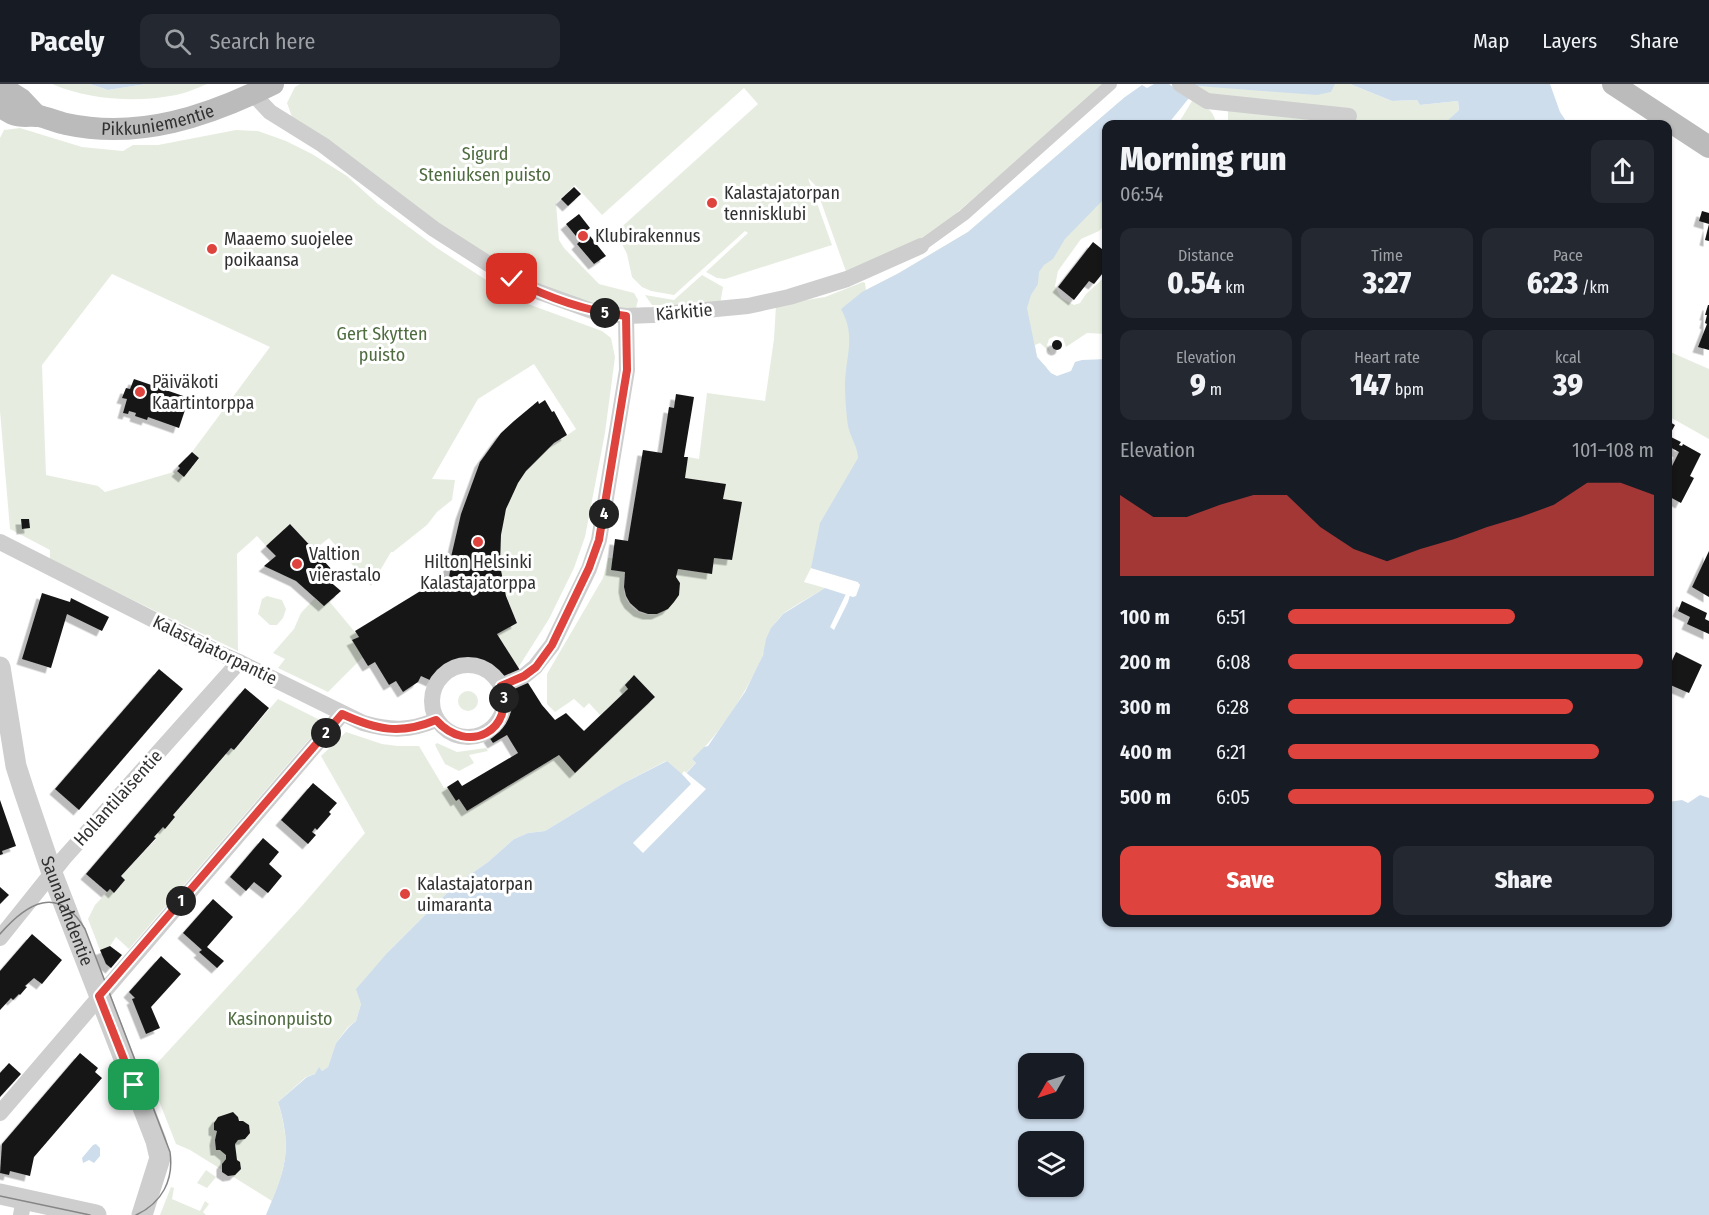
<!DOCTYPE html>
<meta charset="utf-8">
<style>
body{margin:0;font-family:"Fira Sans Condensed",sans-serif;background:#242831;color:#f1f3f6;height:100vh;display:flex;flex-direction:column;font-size:22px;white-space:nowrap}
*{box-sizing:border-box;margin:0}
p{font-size:20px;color:#9ea1a6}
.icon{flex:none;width:33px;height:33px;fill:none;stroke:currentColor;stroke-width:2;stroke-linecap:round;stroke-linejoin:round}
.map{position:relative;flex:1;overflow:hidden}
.drawer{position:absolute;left:1102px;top:36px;width:570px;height:807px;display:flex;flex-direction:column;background:#171b24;border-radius:12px;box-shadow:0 2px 4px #0004}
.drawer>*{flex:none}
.needle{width:39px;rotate:231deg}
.fabs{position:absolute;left:1018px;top:969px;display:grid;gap:12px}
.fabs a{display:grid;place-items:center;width:66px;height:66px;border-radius:12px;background:#171b24;box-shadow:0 2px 4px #0004;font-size:30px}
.pin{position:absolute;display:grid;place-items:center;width:51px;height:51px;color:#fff;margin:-26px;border-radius:12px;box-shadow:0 3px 9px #0006}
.km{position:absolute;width:30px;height:30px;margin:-15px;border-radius:50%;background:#222;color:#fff;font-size:16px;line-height:30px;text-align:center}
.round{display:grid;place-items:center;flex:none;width:63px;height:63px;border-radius:12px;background:#242831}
.summary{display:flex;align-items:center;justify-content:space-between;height:102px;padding:0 18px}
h1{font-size:33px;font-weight:800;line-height:45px}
.metrics{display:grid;grid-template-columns:repeat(3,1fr);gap:9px;height:102px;padding:6px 18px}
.metrics div{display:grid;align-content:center;border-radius:12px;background:#242831;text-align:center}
.metrics b{font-size:30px;font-weight:800}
.metrics small{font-size:16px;font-weight:400}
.metrics p{font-size:16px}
.chart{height:168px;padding:12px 18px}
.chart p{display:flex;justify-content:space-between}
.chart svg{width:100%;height:108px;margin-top:6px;fill:#de433d;opacity:.7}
.action{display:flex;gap:12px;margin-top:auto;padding:12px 18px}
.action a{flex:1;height:69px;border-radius:12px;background:#de433d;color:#fff;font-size:24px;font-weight:800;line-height:69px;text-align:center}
.action a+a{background:#242831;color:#f1f3f6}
ul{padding:0 18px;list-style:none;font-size:20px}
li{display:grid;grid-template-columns:96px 72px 1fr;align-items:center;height:45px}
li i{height:15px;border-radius:8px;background:#de433d}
header{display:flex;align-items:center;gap:36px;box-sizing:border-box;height:84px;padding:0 30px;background:#171b24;border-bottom:2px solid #363941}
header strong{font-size:28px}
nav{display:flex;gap:33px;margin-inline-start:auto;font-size:21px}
.search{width:420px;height:54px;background:#242831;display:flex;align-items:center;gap:15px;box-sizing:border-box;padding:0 21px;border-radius:12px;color:#9ea1a6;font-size:22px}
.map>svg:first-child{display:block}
.green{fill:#e6ede0;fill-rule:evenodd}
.water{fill:#ceddec;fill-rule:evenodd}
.pier{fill:#fff}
.building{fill:#181818;filter:url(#shadow)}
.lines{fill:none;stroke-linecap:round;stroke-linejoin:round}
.pedestrian{stroke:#cecece;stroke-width:12}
.minor{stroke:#cecece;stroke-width:16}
.tertiary{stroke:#cecece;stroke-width:21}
.secondary{stroke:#bbb;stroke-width:22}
.tram{stroke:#868686;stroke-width:1.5}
.route-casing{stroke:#fff;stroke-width:12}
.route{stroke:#de433d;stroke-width:8}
.poi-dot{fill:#de433d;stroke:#fff;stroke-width:2}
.labels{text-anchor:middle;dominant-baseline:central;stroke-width:6;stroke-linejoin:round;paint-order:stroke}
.street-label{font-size:18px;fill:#313131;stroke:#fff}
.park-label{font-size:18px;fill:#4f6c40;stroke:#fff}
.poi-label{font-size:18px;fill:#313131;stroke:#fff;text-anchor:start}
</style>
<header>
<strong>Pacely</strong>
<div class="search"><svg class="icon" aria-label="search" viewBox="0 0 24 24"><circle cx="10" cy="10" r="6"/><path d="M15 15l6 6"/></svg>Search here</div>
<nav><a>Map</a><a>Layers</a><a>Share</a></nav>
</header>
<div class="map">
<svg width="1709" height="1131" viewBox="0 0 1709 1131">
<defs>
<filter id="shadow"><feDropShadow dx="-5.5" dy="5.5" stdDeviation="0" flood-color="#0004"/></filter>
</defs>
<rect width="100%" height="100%" fill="#fff"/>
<g class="green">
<path d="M52 0H90L108 6 146 0H207C197 4 187 9 176 11 136 19 90 16 52 0Z"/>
<path d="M300 0H1105L952 133 922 156 848 193 815 101 808 94 832 161 725 195 717 194 706 188 748 149 745 147 674 211 651 207 642 203 632 193 627 170 616 148 758 20 744 4 602 131 575 101 556 119 559 156 564 164 599 200 634 209 638 216 636 224H603L540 205 437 144 292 33 287 19 295 3Z"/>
<path d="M1221 0H1350L1392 17 1417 16 1420 21 1458 17 1459 26 1449 36 1354 40H1350L1347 26 1208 10 1197 2 1220 3Z"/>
<path d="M1125 13 1124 21 1107 40 893 424 858 500V498L811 484 804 498 825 504C814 511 790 524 782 531 768 545 769 556 762 573 748 605 719 653 692 675L696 679 683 692 666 677 622 700 545 747 528 749 514 755 488 778 455 801 388 868 361 920 356 937 348 943 336 959 328 983 322 987 319 984 315 990 306 993 278 1018C290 1059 288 1078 272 1117L190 1066 176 1060 148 989 301 823 365 749 321 672 346 648 382 660 398 662H419L444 704 447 703 456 717 459 715 467 727 559 671 575 688 655 613 634 592 625 601 628 605 600 631 589 619 584 624 574 615 555 628 547 620V590L603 494 608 474H613L611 486 625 488C624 496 623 504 625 512 638 543 676 532 680 500L676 493 678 485 712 490 714 474 732 476 723 415 726 400 685 394 688 373 699 375 707 309 765 317 774 255 776 221 825 213 863 198 865 199 866 206 899 189 968 148Z"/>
<path d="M1192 17C1206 22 1214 26 1216 40H1178Z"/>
<path d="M1228 24 1336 38 1334 40H1228Z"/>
<path d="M20 44 82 63 123 67 133 61H158L236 46 258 47 286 57 312 70 347 92 378 120 437 164 517 216 602 247 611 254 615 273 605 349 585 453 574 484 549 535 518 584 497 550 517 538C491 486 493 419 536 376 548 363 562 355 576 345L534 280 478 315 432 395 455 396 452 416 437 428 427 441 393 468H391L371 502 329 454 314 466 290 440 266 462 257 452 237 470 238 567 50 476V466L10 445 0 327V54L4 46ZM112 190 270 263 192 368 199 375 184 393 177 387 105 408 98 402 46 391 42 281Z"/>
<path d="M1107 90V139L1099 147 1081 155 1058 187 1055 202 1061 214 1074 221 1080 219 1086 210 1107 191V250L1087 249 1066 263 1063 254 1055 252 1049 255 1047 261 1051 269 1040 259 1035 261 1037 273 1047 284 1000 266 1003 215Z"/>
<path d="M702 191 723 203 720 221H652L645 211 674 216Z"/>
<path d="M1668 267 1709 285V355L1668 332Z"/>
<path d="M267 512 282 516 286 525 283 534 277 541H270L258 530 262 515Z"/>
<path d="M315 514 318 518 329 517 359 553 353 556 363 573 328 608 278 584 285 575 273 569 294 545 301 529Z"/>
<circle cx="468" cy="617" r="10"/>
<path d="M278 615 324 638 129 865 116 853 110 862 100 866 88 835 95 821 110 805 114 809 125 796 121 792 156 755 154 753 163 743 165 744 175 733 173 731 231 664 234 666Z"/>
<path d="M437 659 457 668 486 664 488 667 469 671 474 679 459 687 445 680 435 661Z"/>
<path d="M206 1086 216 1093 207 1104 197 1099Z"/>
<path d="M171 1103 174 1104 172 1115 200 1127 205 1117 209 1120 203 1128 206 1131H160Z"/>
</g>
<g class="water">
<path d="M90 0H146L108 6Z"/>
<path d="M1154 0H1169L1189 14 1168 40H1107V112L1065 155 1053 175 1044 181 1039 188 1038 200 1031 211 1027 224 1037 273 1051 289 1057 292 1071 287 1075 278 1082 276 1107 275V838H1668V718L1682 716 1688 719 1700 711 1709 714V1131H266C285 1086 293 1066 278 1018L307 993 315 990 319 983 322 987 328 983 336 959 349 943 356 937 361 920 356 905 388 868 455 801 488 778 514 755 528 749 545 747 622 700 667 677 684 692 696 679 692 675 704 663 708 662 745 608 763 571 766 555 771 544 783 530 825 504 853 513 856 512 860 501 858 498 811 484 820 439 858 374C858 363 850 353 848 342 846 329 845 313 845 299 846 271 856 252 841 225L862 208 899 189 968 148 1125 13 1142 1 1147 4ZM1029 980H1074V1024H1029ZM1029 1058H1074V1102H1029Z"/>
<path d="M1193 0H1335L1331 8 1317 11 1197 2Z"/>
<path d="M1350 0H1550L1560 28 1568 40H1444L1459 26 1458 17 1420 21 1417 16 1392 17Z"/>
<path d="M96 1060 100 1064V1072L94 1079 89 1076 83 1079 82 1074 93 1061Z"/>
</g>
<g class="pier">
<path d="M846 510 850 511 848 518 834 546 830 543Z"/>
<path d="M684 687 706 705 643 769 633 759 691 700 682 690Z"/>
</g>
<g class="building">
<path d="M574 103 581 110 568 122 561 115Z"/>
<path d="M1702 127 1709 129V140L1699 137Z"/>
<path d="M579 130 590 144 586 147 606 172 594 180 577 160 580 157 566 140Z"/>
<path d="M1709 140V157L1705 156Z"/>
<path d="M1093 158 1107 169V174L1102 180 1107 184 1094 200 1089 197 1074 216 1058 203Z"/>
<path d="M1708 221H1709V266L1698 263 1707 240 1705 239 1707 231H1705Z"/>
<circle cx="1057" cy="261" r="5"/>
<path d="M134 295 189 314 179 344 148 333 147 336 135 332 136 329 129 327 128 330 123 329 127 315 122 314 126 304 130 305Z"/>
<path d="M676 310 694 313 684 373H688L685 394 726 400 723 415 742 418 732 476 714 474 712 490 678 485 676 493 680 499 679 511 674 518 668 525 657 530H648L639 527 630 519 626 512 624 503 625 488 611 486 615 455 628 457 643 366 662 369 669 323 674 324Z"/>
<path d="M545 316 552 328 554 327 567 351 554 359 526 387 518 399 506 425 501 451 500 481 506 512 517 539 497 550 542 621 555 636 566 629 584 647 628 605 625 601 634 591 655 613 575 689 559 671 467 727 459 715 456 717 447 703 458 696 462 702 518 669 507 651 493 659 489 653 505 640 513 623V608L507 594 489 579 472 574 463 575 445 582 438 588 432 597 421 592 418 598 403 608 396 597 389 601 375 578 368 582 352 556 359 553 355 547 445 492 449 493 450 487 448 486 461 430 480 378 501 349 514 337 538 317 539 320Z"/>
<path d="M1668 337 1675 341 1669 352 1681 358 1679 361 1682 362 1683 360 1701 370 1690 392 1694 394 1681 419 1668 412V380L1672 382 1679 368 1668 362Z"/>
<path d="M192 368 199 374 184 393 177 387 180 384 178 382Z"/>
<path d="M21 435H29L30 444 22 445Z"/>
<path d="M290 440 317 469 319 466 326 474 323 476 334 488 327 495 341 507 324 522 296 497 264 482 276 472 266 462Z"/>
<path d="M1709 467V513L1692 503Z"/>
<path d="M42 509 70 518 71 514 109 533 102 547 67 530 51 584 22 575Z"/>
<path d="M1682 517 1707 529 1705 535 1709 537V550L1687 540 1690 533 1678 527Z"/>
<path d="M1676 568 1702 581 1689 609 1668 600V580L1670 581Z"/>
<path d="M159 585 183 605 79 726 55 705Z"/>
<path d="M245 604 269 624 234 666 231 664 173 731 175 733 165 745 163 743 154 753 156 754 121 792 125 796 114 809 110 805 107 808 86 790Z"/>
<path d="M313 699 337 719 329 728 331 730 317 746 315 744 312 748 316 751 308 760 281 736Z"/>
<path d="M0 716 16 762 2 767 3 770 0 771Z"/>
<path d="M263 754 279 768 269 780 282 792 268 809 254 798 246 807 230 793Z"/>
<path d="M0 803 9 811 0 820Z"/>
<path d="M213 815 233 833 207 863 224 877 217 884 199 868 202 866 183 849Z"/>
<path d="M32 850 62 876 42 900 34 894 25 902 27 903 20 911 19 910 13 916 11 914 0 926V887Z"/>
<path d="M110 862 122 871 111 884 106 880 100 866Z"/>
<path d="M161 872 181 890 151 923 160 944 146 950 132 915 135 914 129 908Z"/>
<path d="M80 969 98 984 95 988 102 994 34 1073 30 1092 10 1087 9 1091 0 1089 2 1060Z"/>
<path d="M9 979 21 990 0 1013V989Z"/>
<path d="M233 1028 238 1033 239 1037H243L249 1041 250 1049 245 1055 238 1056 235 1060 237 1076 240 1078 241 1085 235 1091 228 1092 222 1088V1080L226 1075V1071L220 1066H216L215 1056 217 1047 214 1046V1039L218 1033Z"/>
</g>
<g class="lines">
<path class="pedestrian" d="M921 162 964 131 1111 0"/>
<g class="minor">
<path d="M1180 0 1207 17 1349 32"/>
<path d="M253 10 270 28 323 61 434 145 512 195 531 205 595 228 626 232 653 231 748 222 789 213 847 195 921 162"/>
<path d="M0 458 219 569 239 578 363 639C391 647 410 647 436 636"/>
<circle cx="468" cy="617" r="36"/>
<path d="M501 602 524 592 535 583 552 561 589 485 599 456 627 286 626 232"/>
<path d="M0 854 64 774 239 578"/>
<path d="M0 1029 342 630"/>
<path d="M21 1131 24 1115"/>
</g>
<g class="tertiary">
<path id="s1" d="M0 583 16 682 24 707 52 789 156 1057 160 1074 142 1131"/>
<path d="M0 1110 96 1131"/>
</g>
<g class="secondary">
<path d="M1613 0 1709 63"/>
<path d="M0 2 21 15 37 32"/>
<path id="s2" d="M0 23C5 25 11 30 16 31 23 33 32 31 39 32 48 34 57 38 66 40 139 56 209 32 273 0"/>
</g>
<g class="tram">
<path d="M0 850C27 819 58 800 85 845L170 1068C174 1096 162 1119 136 1131"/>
<path d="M0 1112 90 1131"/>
</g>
</g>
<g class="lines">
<defs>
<path id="route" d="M134 1001 99 912 336 637 342 630C377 646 400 651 436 636 468 672 516 646 501 602L524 592 536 583 552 561 589 484 599 456 627 286 626 232C586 227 548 214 512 195"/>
</defs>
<use href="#route" class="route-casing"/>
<use href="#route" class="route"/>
</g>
<g class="poi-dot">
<circle cx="712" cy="119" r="6"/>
<circle cx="583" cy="152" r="6"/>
<circle cx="212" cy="165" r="6"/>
<circle cx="140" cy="308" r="6"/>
<circle cx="478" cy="458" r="6"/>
<circle cx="297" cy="480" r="6"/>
<circle cx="405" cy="810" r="6"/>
</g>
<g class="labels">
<g class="street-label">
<text stroke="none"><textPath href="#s2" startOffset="162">Pikkuniementie</textPath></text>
<text transform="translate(684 228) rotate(-5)">Kärkitie</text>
<text transform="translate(215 566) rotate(26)">Kalastajatorpantie</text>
<text transform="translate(118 714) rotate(-48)">Hollantilaisentie</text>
<text stroke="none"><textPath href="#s1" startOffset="254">Saunalahdentie</textPath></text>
</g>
<g class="park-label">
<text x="485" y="70">Sigurd<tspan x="485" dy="21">Steniuksen puisto</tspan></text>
<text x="382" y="250">Gert Skytten<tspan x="382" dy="21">puisto</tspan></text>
<text x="280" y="935">Kasinonpuisto</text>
</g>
<g class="poi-label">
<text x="724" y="109">Kalastajatorpan<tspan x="724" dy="21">tennisklubi</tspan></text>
<text x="595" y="152">Klubirakennus</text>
<text x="224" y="155">Maaemo suojelee<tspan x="224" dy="21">poikaansa</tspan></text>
<text x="152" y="298">Päiväkoti<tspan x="152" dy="21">Kaartintorppa</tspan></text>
<text x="309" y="470">Valtion<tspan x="309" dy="21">vierastalo</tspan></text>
<text x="478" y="478" text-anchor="middle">Hilton Helsinki<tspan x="478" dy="21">Kalastajatorppa</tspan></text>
<text x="417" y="800">Kalastajatorpan<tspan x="417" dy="21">uimaranta</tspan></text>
</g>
</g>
</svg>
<div class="fabs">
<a><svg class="needle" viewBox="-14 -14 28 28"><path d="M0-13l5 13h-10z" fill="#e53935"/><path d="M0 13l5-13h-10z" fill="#9ea1a6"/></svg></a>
<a><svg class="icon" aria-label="layers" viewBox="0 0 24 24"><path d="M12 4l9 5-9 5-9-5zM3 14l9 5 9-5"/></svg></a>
</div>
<div class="pin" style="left:134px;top:1001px;background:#1e9e55"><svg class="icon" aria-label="arrive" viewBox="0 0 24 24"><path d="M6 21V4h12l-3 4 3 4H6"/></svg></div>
<div class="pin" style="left:512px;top:195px;background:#d93025"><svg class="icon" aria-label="check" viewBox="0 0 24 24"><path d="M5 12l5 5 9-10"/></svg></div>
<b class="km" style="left:181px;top:817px">1</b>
<b class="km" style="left:326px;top:649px">2</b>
<b class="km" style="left:504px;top:614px">3</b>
<b class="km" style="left:604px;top:430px">4</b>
<b class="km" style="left:605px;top:229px">5</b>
<section class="drawer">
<div class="summary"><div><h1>Morning run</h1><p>06:54</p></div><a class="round"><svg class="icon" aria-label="share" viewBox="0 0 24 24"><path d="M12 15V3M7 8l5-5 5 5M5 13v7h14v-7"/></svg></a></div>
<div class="metrics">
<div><p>Distance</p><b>0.54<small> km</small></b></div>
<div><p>Time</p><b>3:27</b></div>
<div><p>Pace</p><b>6:23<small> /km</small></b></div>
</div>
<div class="metrics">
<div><p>Elevation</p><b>9<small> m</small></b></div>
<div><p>Heart rate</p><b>147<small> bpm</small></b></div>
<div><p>kcal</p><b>39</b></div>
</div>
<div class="chart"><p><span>Elevation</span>101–108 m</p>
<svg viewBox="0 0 160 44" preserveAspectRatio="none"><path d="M0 44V11L10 20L20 20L30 15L40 11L50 11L60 24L70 33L80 38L90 33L100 29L110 24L120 20L130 15L140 6L150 6L160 11V44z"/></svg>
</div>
<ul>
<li><b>100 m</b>6:51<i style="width:62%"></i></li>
<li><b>200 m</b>6:08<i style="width:97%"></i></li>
<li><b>300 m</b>6:28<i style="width:78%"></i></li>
<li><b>400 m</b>6:21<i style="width:85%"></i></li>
<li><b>500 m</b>6:05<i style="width:100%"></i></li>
</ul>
<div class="action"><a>Save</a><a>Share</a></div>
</section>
</div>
